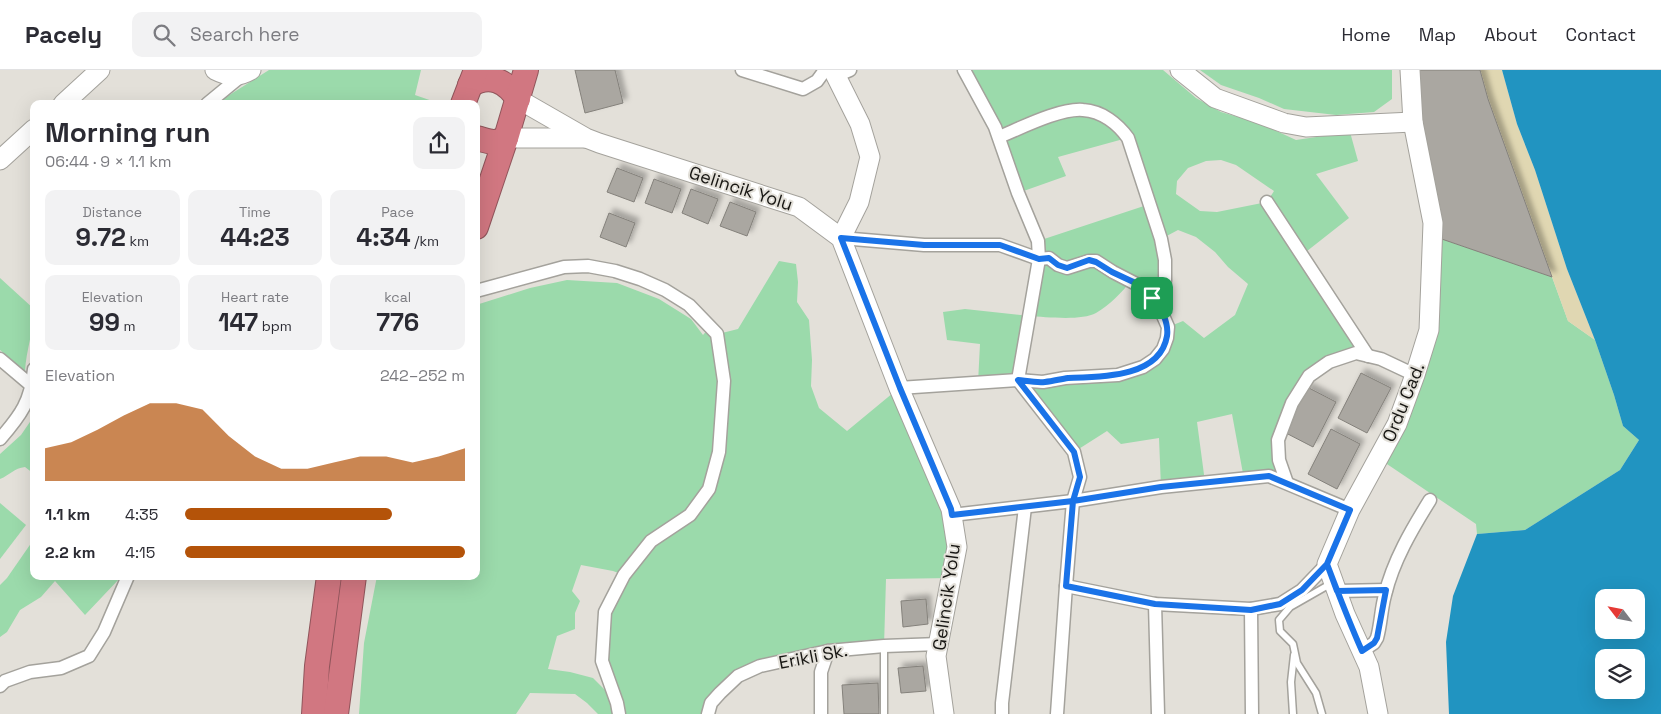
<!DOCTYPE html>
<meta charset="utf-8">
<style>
body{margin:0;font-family:"Space Grotesk",sans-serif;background:#f2f2f3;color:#2b2b33;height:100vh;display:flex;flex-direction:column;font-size:19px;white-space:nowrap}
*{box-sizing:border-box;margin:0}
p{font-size:16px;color:#7c7c81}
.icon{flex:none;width:28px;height:28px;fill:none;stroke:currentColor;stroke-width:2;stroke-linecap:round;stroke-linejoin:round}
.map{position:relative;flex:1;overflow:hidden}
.drawer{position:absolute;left:30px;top:30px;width:450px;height:480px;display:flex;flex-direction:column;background:#fff;border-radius:10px;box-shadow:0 5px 20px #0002}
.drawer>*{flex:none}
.needle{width:32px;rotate:302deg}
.fabs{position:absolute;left:1595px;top:519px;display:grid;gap:10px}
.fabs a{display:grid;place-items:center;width:50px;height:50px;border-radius:10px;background:#fff;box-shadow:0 5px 20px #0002;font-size:25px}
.pin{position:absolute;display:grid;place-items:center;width:42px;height:42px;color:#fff;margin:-21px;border-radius:10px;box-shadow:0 2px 8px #0006}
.round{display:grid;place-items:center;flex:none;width:52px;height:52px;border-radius:10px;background:#f2f2f3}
.overview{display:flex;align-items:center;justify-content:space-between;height:85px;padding:0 15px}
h1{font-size:28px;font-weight:600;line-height:38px}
.figures{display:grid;grid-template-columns:repeat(3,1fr);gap:8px;height:85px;padding:5px 15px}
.figures div{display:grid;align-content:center;border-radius:10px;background:#f2f2f3;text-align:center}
.figures b{font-size:25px;font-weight:600}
.figures small{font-size:14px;font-weight:400}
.figures p{font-size:14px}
.chart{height:140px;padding:10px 15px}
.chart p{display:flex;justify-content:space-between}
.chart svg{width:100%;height:90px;margin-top:5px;fill:#b45309;opacity:.7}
ul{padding:0 15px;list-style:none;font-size:16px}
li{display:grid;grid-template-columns:80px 60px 1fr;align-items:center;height:38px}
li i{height:12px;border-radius:6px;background:#b45309}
header{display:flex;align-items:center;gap:30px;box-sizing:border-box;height:70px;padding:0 25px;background:#fff;border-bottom:1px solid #e1e1e2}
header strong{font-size:24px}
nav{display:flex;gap:28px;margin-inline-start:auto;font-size:18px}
.search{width:350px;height:45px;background:#f2f2f3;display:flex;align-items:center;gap:12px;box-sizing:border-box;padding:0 18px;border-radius:10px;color:#7c7c81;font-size:19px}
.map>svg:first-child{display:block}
.green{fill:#9bdaab;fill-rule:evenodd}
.sand{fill:#e0d7b2}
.water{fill:#2194c1;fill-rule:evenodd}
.building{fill:#aaa7a1;stroke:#84817b;filter:url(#shadow)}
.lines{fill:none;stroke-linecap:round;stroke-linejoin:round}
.lane-casing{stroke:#a4a29c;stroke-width:9}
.street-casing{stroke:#a4a29c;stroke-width:15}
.secondary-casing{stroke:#a4a29c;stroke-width:21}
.highway-casing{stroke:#90555b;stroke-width:26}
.lane{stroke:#fff;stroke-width:6}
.street{stroke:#fff;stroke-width:12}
.secondary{stroke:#fff;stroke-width:19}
.highway{stroke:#d17781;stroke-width:24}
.route-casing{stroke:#fff;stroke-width:10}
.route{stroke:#1a73e8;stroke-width:6}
.labels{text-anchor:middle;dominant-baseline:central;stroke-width:4;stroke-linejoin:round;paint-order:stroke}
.street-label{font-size:18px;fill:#181714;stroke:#e3e0d9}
</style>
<header>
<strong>Pacely</strong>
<div class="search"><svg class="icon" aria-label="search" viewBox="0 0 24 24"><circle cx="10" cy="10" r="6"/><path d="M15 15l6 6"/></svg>Search here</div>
<nav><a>Home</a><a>Map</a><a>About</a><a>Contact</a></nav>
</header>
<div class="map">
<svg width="1661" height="644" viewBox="0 0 1661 644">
<defs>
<filter id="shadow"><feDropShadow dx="4.5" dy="-4.5" stdDeviation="2.5" flood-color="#0004"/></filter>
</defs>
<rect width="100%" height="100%" fill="#e3e0d9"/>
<g class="green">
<path d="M269 0H421L415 25 441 34H215Z"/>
<path d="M964 0H1163L1196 28 1221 42 1259 53 1296 70 1350 62 1358 91 1316 104 1349 148 1302 185 1368 286 1356 283 1309 306 1278 370 1287 413 1244 409 1232 344 1197 352 1205 412 1161 417 1159 368 1121 374 1107 361 1074 382 1018 310 978 313 980 274 947 270 943 242 965 239 1029 246 1038 171 1150 134 1127 68 1058 87 1066 106 1018 123ZM1221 90 1236 95 1274 121 1267 132 1217 142 1200 141 1176 124 1177 111 1188 98 1206 91ZM1178 160 1196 167 1215 182 1228 197 1248 214 1235 245 1204 268 1183 251 1168 257 1155 289 1086 308 1018 310 1029 246C1046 247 1082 251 1096 243 1110 235 1121 223 1131 211L1152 228 1165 211 1161 169Z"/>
<path d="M1200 0H1392V29L1374 42 1336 45 1284 39 1259 28 1221 15Z"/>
<path d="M1433 166 1552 207 1568 251 1595 270 1614 325 1623 356 1639 370 1620 400 1525 460 1477 464 1476 454 1378 388 1415 305Z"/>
<path d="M779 191 796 194 798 212 797 232 809 250 812 290 811 316 819 338 847 361 899 318 951 439V508L886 509 884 576 738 606 708 644H598L587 633 575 624 530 623 516 644H359L364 573 377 506H476V235L530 218 567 210 617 213 659 229 691 249 703 265 710 257 718 264 738 259ZM581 495 613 501 624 505 605 542 602 591 616 631 593 608 570 602 548 599 557 566 575 559V543L580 531 572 521Z"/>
<path d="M0 208 34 239C34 260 26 280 25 302L0 280Z"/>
<path d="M34 346V404L25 397C14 398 10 405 0 409V384L21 365Z"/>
<path d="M0 433 26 455 0 489Z"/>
<path d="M34 469V506H117L120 508 85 545 55 511 41 527 20 540 7 562 0 567V515L7 508Z"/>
</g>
<path class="sand" d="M1480 0H1502L1517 54 1535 100 1567 199 1595 270 1568 251 1488 29Z"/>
<path class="water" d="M1502 0H1661V644H1449L1446 572 1453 526 1477 464 1525 460 1620 400 1639 370 1623 356 1614 325 1595 270 1567 199 1535 100 1517 54ZM1604 528H1636V560H1604ZM1604 588H1636V620H1604Z"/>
<g class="building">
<path d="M575 0H615L623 33 585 43Z"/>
<path d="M1410 0H1480L1488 29 1552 207 1433 166Z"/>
<path d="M617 98 643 108 634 132 607 122Z"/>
<path d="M654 109 681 119 672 143 645 133Z"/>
<path d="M691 119 718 129 708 154 682 143Z"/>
<path d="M730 132 756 142 747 166 720 156Z"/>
<path d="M609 143 635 153 626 177 600 167Z"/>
<path d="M1361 303 1391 318 1367 363 1338 348Z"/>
<path d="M1307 317 1336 332 1313 377 1284 362Z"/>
<path d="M1331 359 1360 374 1337 419 1308 404Z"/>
<path d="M926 529 928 554 903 557 901 531Z"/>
<path d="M923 596 926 621 901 623 898 598Z"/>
<path d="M878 613 879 644H844L842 615Z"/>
</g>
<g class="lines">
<defs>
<g id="lane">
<path d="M884 576V644"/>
<path d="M1293 644 1291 612 1294 585"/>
<path d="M1322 644 1316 623 1297 593 1293 574 1280 561 1279 550 1290 537 1332 513"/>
</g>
<g id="street">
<path d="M742 0 803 19 817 11 825 0"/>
<path d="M964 0 995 57 1018 123 1038 171 1039 189 1018 310"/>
<path d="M836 6 850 0"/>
<path d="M207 34 241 6"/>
<path d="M999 67C1021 58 1060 38 1083 40 1102 41 1118 54 1128 68L1161 169 1165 190V211L1152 228"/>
<path d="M1267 132 1368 286"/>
<path d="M841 168 924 175H1000L1039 189 1049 188 1058 195 1067 198 1089 191H1096L1113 202 1142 217 1157 232 1168 257 1167 268 1163 279 1155 289 1143 297 1118 305 1065 308 1043 312 1018 310 899 318"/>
<path d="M476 221 564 197 588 196 615 201 640 209 665 220 689 235 717 264 724 311 719 382 709 419 690 445 651 471 624 505 605 542 602 591 617 633 619 644"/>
<path d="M0 289 32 316"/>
<path d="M1018 310 1074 382 1080 407 1073 431 1066 516 1057 644"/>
<path d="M0 369C21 345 31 331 34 299"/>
<path d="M1287 413 1279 390 1278 370 1292 333 1309 306 1329 292 1356 283 1381 289 1415 305"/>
<path d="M952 445 1073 431 1161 417 1269 406 1350 440"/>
<path d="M1066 516 1155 534 1251 539 1280 534 1302 520 1327 494"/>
<path d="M1337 521 1386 520"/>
<path d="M1155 534 1158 644"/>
<path d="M1251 539 1252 644"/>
<path d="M1362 581 1374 573 1377 568C1381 554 1381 539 1385 525 1393 491 1412 459 1430 430"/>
<path d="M0 616 5 611 30 602 61 598 89 586 104 562 128 506"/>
<path d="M708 644 711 633 720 623 738 606 760 596 828 581 884 576 939 574"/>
<path d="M821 644V602L828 581"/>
<path d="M1002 644V633L1025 437"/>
</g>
<g id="secondary">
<path d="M215 0C229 7 237 8 251 0"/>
<path d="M833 0 860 54 870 87 859 132 841 168"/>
<path d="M1180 0 1215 28 1284 53 1306 57 1413 52"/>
<path d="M518 29 586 68 599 73 799 137 841 168 899 318 951 439 957 477 936 586 944 644"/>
<path d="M63 34 100 0"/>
<path d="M506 68H584"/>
<path d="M0 90 34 59"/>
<path d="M1378 644 1369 597 1345 544 1327 494 1350 440 1397 354 1415 305 1429 260 1433 153 1413 52 1410 0"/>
</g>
<g id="highway">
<path d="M470 15C490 3 506 11 518 29"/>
<path d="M463 34 476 0"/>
<path d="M476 68C489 71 494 75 506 68"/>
<path d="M476 157 506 68 526 0"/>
<path d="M314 644 317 596 329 506"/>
<path d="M336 644 354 506"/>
</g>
</defs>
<use href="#lane" class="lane-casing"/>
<use href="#street" class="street-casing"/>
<use href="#secondary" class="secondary-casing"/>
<use href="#highway" class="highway-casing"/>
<use href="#lane" class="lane"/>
<use href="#street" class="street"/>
<use href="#secondary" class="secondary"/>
<use href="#highway" class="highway"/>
</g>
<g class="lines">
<defs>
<path id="route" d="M1152 228 1142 216 1112 202 1096 192 1089 190 1067 198 1058 195 1049 188 1039 189 1000 175H924L841 168 900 318 951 439 952 445 1073 431 1161 417 1269 406 1350 440 1327 494C1338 523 1349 552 1362 581L1374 573 1377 568 1386 520 1337 521 1327 494 1302 520 1280 534 1251 540 1155 534 1066 516 1073 431 1080 407 1074 382 1018 310C1027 311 1037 313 1045 312 1053 311 1061 309 1068 308 1100 307 1160 308 1167 266 1169 253 1161 237 1152 228"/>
</defs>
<use href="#route" class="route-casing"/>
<use href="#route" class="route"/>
</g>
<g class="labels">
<g class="street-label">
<text transform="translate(741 118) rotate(18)">Gelincik Yolu</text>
<text transform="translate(1403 332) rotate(-68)">Ordu Cad.</text>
<text transform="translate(946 527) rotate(-82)">Gelincik Yolu</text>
<text transform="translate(813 586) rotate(-11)">Erikli Sk.</text>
</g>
</g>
</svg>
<div class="fabs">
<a><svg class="needle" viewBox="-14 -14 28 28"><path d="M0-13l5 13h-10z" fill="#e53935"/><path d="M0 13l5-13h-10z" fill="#7c7c81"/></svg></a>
<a><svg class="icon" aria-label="layers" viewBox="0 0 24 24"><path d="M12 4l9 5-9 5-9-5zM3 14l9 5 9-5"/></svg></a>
</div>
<div class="pin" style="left:1152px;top:228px;background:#1e9e55"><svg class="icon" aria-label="arrive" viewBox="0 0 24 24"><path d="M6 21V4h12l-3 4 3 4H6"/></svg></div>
<section class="drawer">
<div class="overview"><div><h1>Morning run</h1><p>06:44 · 9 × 1.1 km</p></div><a class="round"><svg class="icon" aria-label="share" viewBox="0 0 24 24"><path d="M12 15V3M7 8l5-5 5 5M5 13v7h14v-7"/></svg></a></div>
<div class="figures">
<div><p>Distance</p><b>9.72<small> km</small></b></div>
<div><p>Time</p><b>44:23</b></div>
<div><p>Pace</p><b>4:34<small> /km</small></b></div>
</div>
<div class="figures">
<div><p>Elevation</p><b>99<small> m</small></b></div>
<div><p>Heart rate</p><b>147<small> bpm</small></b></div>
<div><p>kcal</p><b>776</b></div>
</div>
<div class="chart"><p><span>Elevation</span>242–252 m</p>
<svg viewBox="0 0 160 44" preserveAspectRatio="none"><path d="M0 44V28L10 25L20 19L30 12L40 6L50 6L60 9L70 22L80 32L90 38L100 38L110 35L120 32L130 32L140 35L150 32L160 28V44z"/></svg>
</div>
<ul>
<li><b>1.1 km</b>4:35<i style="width:74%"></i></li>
<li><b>2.2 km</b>4:15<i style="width:100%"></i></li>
</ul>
</section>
</div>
